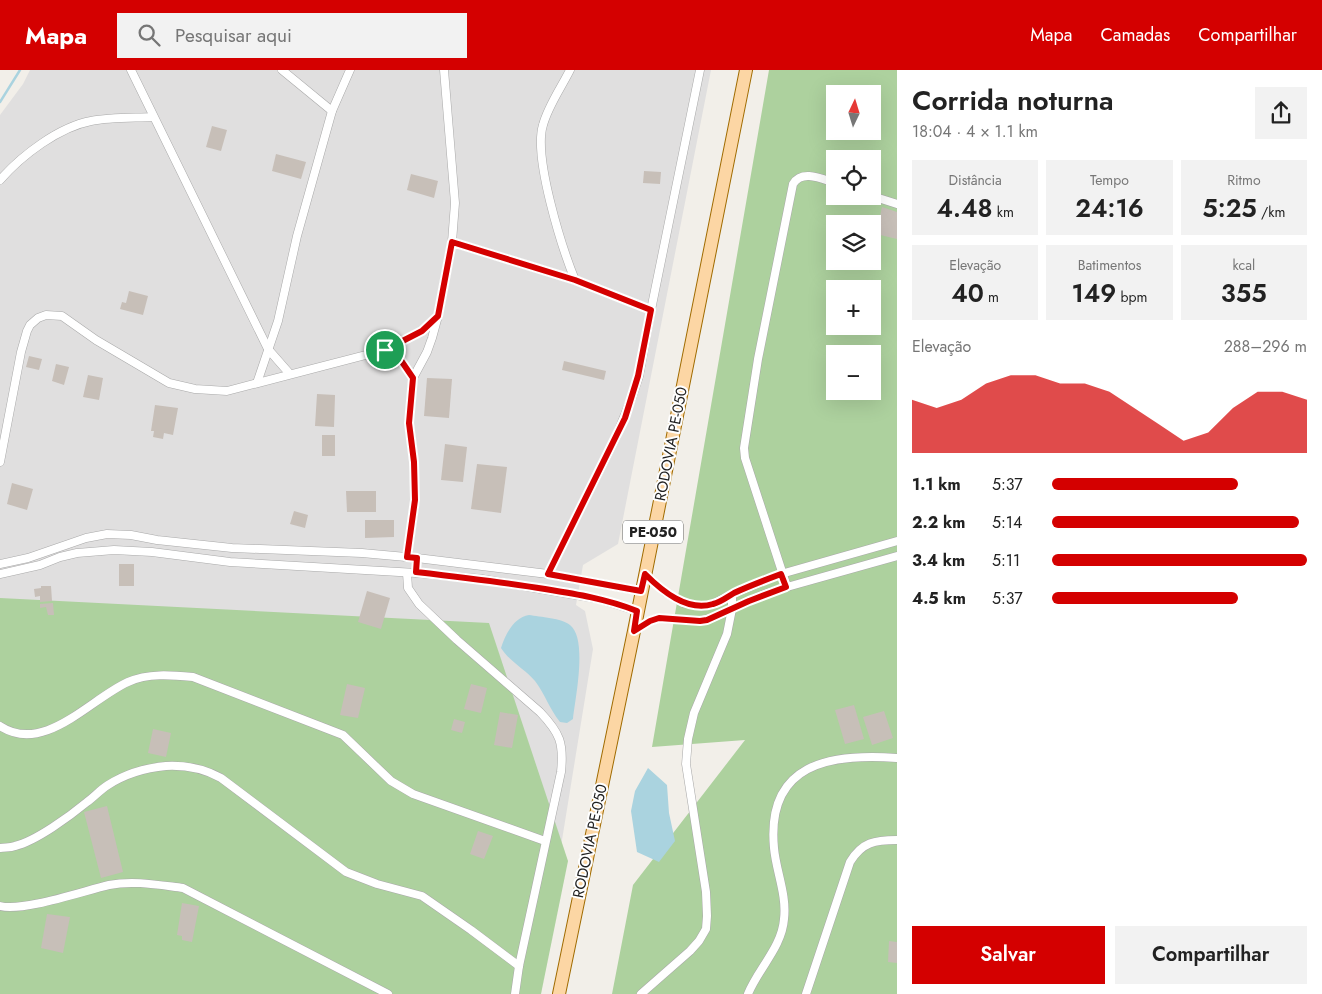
<!DOCTYPE html>
<html lang="pt">
<meta charset="utf-8">
<style>
body{margin:0;font-family:Jost,sans-serif;background:#f2f2f2;color:#222;height:100vh;display:flex;flex-direction:column;font-size:19px;white-space:nowrap}
*{box-sizing:border-box;margin:0}
p{font-size:16px;color:#767676}
.icon{flex:none;width:28px;height:28px;fill:none;stroke:currentColor;stroke-width:2;stroke-linecap:round;stroke-linejoin:round}
.map{position:relative;flex:1;overflow:hidden}
.side{display:flex;flex-direction:column;background:#fff;width:425px}
.side>*{flex:none}
.needle{width:32px;rotate:4deg}
.buttons{position:absolute;left:826px;top:15px;display:grid;gap:10px}
.buttons a{display:grid;place-items:center;width:55px;height:55px;border-radius:0px;background:#fff;box-shadow:0 5px 20px #0002;font-size:25px}
.pin{position:absolute;display:grid;place-items:center;width:42px;height:42px;color:#fff;margin:-21px;border:2px solid #fff;border-radius:50%;box-shadow:0 1px 5px #0007}
.round{display:grid;place-items:center;flex:none;width:52px;height:52px;border-radius:0px;background:#f2f2f2}
.summary{display:flex;align-items:center;justify-content:space-between;height:85px;padding:0 15px}
h1{font-size:28px;font-weight:600;line-height:38px}
.figures{display:grid;grid-template-columns:repeat(3,1fr);gap:8px;height:85px;padding:5px 15px}
.figures div{display:grid;align-content:center;border-radius:0px;background:#f2f2f2;text-align:center}
.figures b{font-size:25px;font-weight:600}
.figures small{font-size:14px;font-weight:400}
.figures p{font-size:14px}
.chart{height:140px;padding:10px 15px}
.chart p{display:flex;justify-content:space-between}
.chart svg{width:100%;height:90px;margin-top:5px;fill:#d40000;opacity:.7}
.cta{display:flex;gap:10px;margin-top:auto;padding:10px 15px}
.cta a{flex:1;height:58px;border-radius:0px;background:#d40000;color:#fff;font-size:20px;font-weight:600;line-height:58px;text-align:center}
.cta a+a{background:#f2f2f2;color:#222}
ul{padding:0 15px;list-style:none;font-size:16px}
li{display:grid;grid-template-columns:80px 60px 1fr;align-items:center;height:38px}
li i{height:12px;border-radius:6px;background:#d40000}
header{display:flex;align-items:center;gap:30px;box-sizing:border-box;height:70px;padding:0 25px;background:#d40000;color:#fff}
header strong{font-size:24px}
nav{display:flex;gap:28px;margin-inline-start:auto;font-size:18px}
.search{width:350px;height:45px;background:#f2f2f2;display:flex;align-items:center;gap:12px;box-sizing:border-box;padding:0 18px;border-radius:0px;color:#767676;font-size:19px}
main{display:flex;flex:1;min-height:0}
.map>svg:first-child{display:block}
.residential{fill:#e0dfdf}
.forest{fill:#add19e;fill-rule:evenodd}
.water{fill:#aad3df}
.lines{fill:none;stroke-linecap:round;stroke-linejoin:round}
.stream{stroke:#aad3df;stroke-width:2.5}
.building{fill:#c7bfb8}
.street-casing{stroke:#a9a9a9;stroke-width:9}
.primary-casing{stroke:#a06b00;stroke-width:14}
.street{stroke:#fff;stroke-width:8}
.primary{stroke:#fcd6a4;stroke-width:12}
.route-casing{stroke:#fff;stroke-width:10}
.route{stroke:#d40000;stroke-width:6}
.labels{text-anchor:middle;dominant-baseline:central;stroke-width:4;stroke-linejoin:round;paint-order:stroke}
.shield{fill:#fff;stroke:#646464;stroke-width:1}
.shield-label{font-size:14px;font-weight:bold;fill:#222}
.street-label{font-size:15px;fill:#222;stroke:#fff}
</style>
<header>
<strong>Mapa</strong>
<div class="search"><svg class="icon" aria-label="search" viewBox="0 0 24 24"><circle cx="10" cy="10" r="6"/><path d="M15 15l6 6"/></svg>Pesquisar aqui</div>
<nav><a>Mapa</a><a>Camadas</a><a>Compartilhar</a></nav>
</header>
<main>
<div class="map">
<svg width="897" height="924" viewBox="0 0 897 924">
<rect width="100%" height="100%" fill="#f2efe9"/>
<path class="residential" d="M30 0H711L618 474 583 495 576 535 585 541 593 579 537 924H129L0 897V45L23 14Z"/>
<g class="forest">
<path d="M769 0H897V924H612L633 815 745 670 652 677ZM835 24H872V61H835ZM835 89H872V126H835ZM835 154H872V191H835ZM835 219H872V256H835ZM835 284H872V321H835Z"/>
<path d="M0 528 489 553 568 791 541 924H0Z"/>
</g>
<g class="water">
<path d="M529 545C540 547 562 548 570 555 588 569 575 629 573 649L567 653 560 652C550 640 545 624 535 611 525 599 509 591 501 578 505 565 514 547 529 545Z"/>
<path d="M648 698 667 715 669 743 675 771 659 792 637 782 631 741 635 721Z"/>
</g>
<g class="lines">
<path class="stream" d="M0 32 20 0"/>
</g>
<g class="building">
<path d="M212 56 227 60 221 81 206 77Z"/>
<path d="M276 84 306 92 301 109 272 101Z"/>
<path d="M644 101 661 102 660 114 643 113Z"/>
<path d="M411 104 438 111 434 128 407 120Z"/>
<path d="M882 137 897 142V169L876 164Z"/>
<path d="M129 221 148 226 143 245 120 239 122 232 126 233Z"/>
<path d="M29 286 42 289 39 300 26 297Z"/>
<path d="M564 291 606 301 604 310 562 300Z"/>
<path d="M56 294 69 297 64 315 52 311Z"/>
<path d="M88 305 103 308 99 330 83 327Z"/>
<path d="M427 308 452 309 449 348 424 346Z"/>
<path d="M317 324 335 325 334 357 315 356Z"/>
<path d="M155 335 178 338 173 365 164 363 163 369 153 367 154 361H151Z"/>
<rect x="322" y="365" width="13" height="21"/>
<path d="M445 374 467 377 463 412 441 410Z"/>
<path d="M477 394 507 397 501 443 471 439Z"/>
<path d="M12 413 33 419 27 440 7 434Z"/>
<path d="M346 421H376V442H347Z"/>
<path d="M294 441 308 445 305 458 290 454Z"/>
<path d="M365 450H394V467L365 468Z"/>
<rect x="119" y="494" width="15" height="22"/>
<path d="M41 516H51L52 531 40 532V526L35 527 34 519 41 518Z"/>
<path d="M367 521 390 528 381 559 358 552Z"/>
<path d="M53 533 54 545H48L46 537 40 538V534Z"/>
<path d="M347 614 365 618 358 648 340 645Z"/>
<path d="M471 614 487 618 481 643 464 639Z"/>
<path d="M854 635 864 669 845 674 835 640Z"/>
<path d="M884 641 893 668 872 675 863 647Z"/>
<path d="M500 642 518 645 512 678 494 675Z"/>
<path d="M454 649 465 652 462 663 451 660Z"/>
<path d="M153 659 171 663 166 687 148 683Z"/>
<path d="M107 736 123 802 101 808 84 742Z"/>
<path d="M478 761 493 766 484 789 470 784Z"/>
<path d="M182 833 199 836 192 872 182 870V866L177 865Z"/>
<path d="M47 844 70 847 63 883 41 878Z"/>
<path d="M889 871 897 872V893L888 892Z"/>
</g>
<g class="lines">
<defs>
<g id="street">
<path d="M131 0 268 279 289 303"/>
<path d="M282 0 332 41"/>
<path d="M570 0C561 18 548 36 543 55 533 87 562 178 575 210"/>
<path d="M0 110C22 85 59 57 91 51 111 47 133 48 153 47"/>
<path d="M872 126 897 134"/>
<path d="M452 172 575 210 651 240"/>
<path d="M385 280 400 289 413 308"/>
<path d="M257 313 278 251 297 166 332 41 350 0"/>
<path d="M0 392 21 282 27 261 30 255 38 248 46 245 62 246 96 270 169 313 195 319 227 321 385 280 422 261 438 246"/>
<path d="M407 487 415 431 414 392 409 353 413 308 427 282 432 268 438 246 452 172 455 133 444 0"/>
<path d="M0 494 28 488 86 468 107 464 131 465 157 470 232 478 362 483 417 488 548 504 641 521"/>
<path d="M407 503 408 518 419 534 457 570 540 642C560 663 564 673 561 702L519 896 515 924"/>
<path d="M0 504 40 495 60 487 77 483 114 480 152 482 230 492 416 503 482 509 599 529 637 541"/>
<path d="M548 504 616 367 632 327 639 306 651 240 700 0"/>
<path d="M645 504 665 522 683 533 703 536 713 534 732 524 781 504 897 471"/>
<path d="M787 517 745 388 744 378 758 289 793 114C802 99 822 109 835 113"/>
<path d="M634 561 650 551 659 548 699 551 715 547 732 539V524"/>
<path d="M0 656C44 685 90 629 128 612 148 603 171 605 193 607L343 665 391 711 413 724 545 771"/>
<path d="M0 778C5 777 10 778 15 776 36 771 70 746 87 732 94 727 100 720 108 715 125 704 145 698 166 696 186 695 203 698 221 708L346 802 377 814 422 826 471 860 519 896"/>
<path d="M0 836C23 842 83 821 109 815 133 810 159 815 183 818L388 924"/>
<path d="M641 924 690 881 699 871 706 859 707 846 706 822 686 694 688 669 694 643 727 564 732 539 762 525 787 517 897 486"/>
<path d="M748 924C758 899 782 877 784 849 787 825 776 801 774 778 766 693 830 683 897 688"/>
<path d="M806 924 850 792C862 772 875 770 897 770"/>
</g>
<path id="primary" d="M559 924 634 561 746 0"/>
</defs>
<use href="#street" class="street-casing"/>
<use href="#primary" class="primary-casing"/>
<use href="#street" class="street"/>
<use href="#primary" class="primary"/>
</g>
<g class="lines">
<defs>
<path id="route" d="M452 172 575 210 651 240 638 306 625 348 548 504 641 521 645 504C662 521 687 542 713 534 721 532 727 527 734 523 749 516 765 510 781 504L786 517 749 531 707 550 700 551 659 548 650 551 634 561 637 541C607 529 576 524 545 519 502 512 459 507 416 502L417 488 407 487 415 430 414 392 409 353 413 308 400 289 385 280 422 261 438 246Z"/>
</defs>
<use href="#route" class="route-casing"/>
<use href="#route" class="route"/>
</g>
<g class="labels">
<rect class="shield" x="623" y="450.5" width="60" height="23" rx="4"/>
<g class="shield-label">
<text x="653" y="462">PE-050</text>
</g>
<g class="street-label">
<text transform="translate(671 374) rotate(-79)">RODOVIA PE-050</text>
<text transform="translate(590 771) rotate(-78)">RODOVIA PE-050</text>
</g>
</g>
</svg>
<div class="buttons">
<a><svg class="needle" viewBox="-14 -14 28 28"><path d="M0-13l5 13h-10z" fill="#e53935"/><path d="M0 13l5-13h-10z" fill="#767676"/></svg></a>
<a><svg class="icon" aria-label="locate" viewBox="0 0 24 24"><circle cx="12" cy="12" r="6"/><path d="M12 2v4M12 18v4M2 12h4M18 12h4"/></svg></a>
<a><svg class="icon" aria-label="layers" viewBox="0 0 24 24"><path d="M12 4l9 5-9 5-9-5zM3 14l9 5 9-5"/></svg></a>
<a>+</a>
<a>−</a>
</div>
<div class="pin" style="left:385px;top:280px;background:#1e9e55"><svg class="icon" aria-label="arrive" viewBox="0 0 24 24"><path d="M6 21V4h12l-3 4 3 4H6"/></svg></div>
</div>
<section class="side">
<div class="summary"><div><h1>Corrida noturna</h1><p>18:04 · 4 × 1.1 km</p></div><a class="round"><svg class="icon" aria-label="share" viewBox="0 0 24 24"><path d="M12 15V3M7 8l5-5 5 5M5 13v7h14v-7"/></svg></a></div>
<div class="figures">
<div><p>Distância</p><b>4.48<small> km</small></b></div>
<div><p>Tempo</p><b>24:16</b></div>
<div><p>Ritmo</p><b>5:25<small> /km</small></b></div>
</div>
<div class="figures">
<div><p>Elevação</p><b>40<small> m</small></b></div>
<div><p>Batimentos</p><b>149<small> bpm</small></b></div>
<div><p>kcal</p><b>355</b></div>
</div>
<div class="chart"><p><span>Elevação</span>288–296 m</p>
<svg viewBox="0 0 160 44" preserveAspectRatio="none"><path d="M0 44V18L10 22L20 18L30 10L40 6L50 6L60 10L70 10L80 14L90 22L100 30L110 38L120 34L130 22L140 14L150 14L160 18V44z"/></svg>
</div>
<ul>
<li><b>1.1 km</b>5:37<i style="width:73%"></i></li>
<li><b>2.2 km</b>5:14<i style="width:97%"></i></li>
<li><b>3.4 km</b>5:11<i style="width:100%"></i></li>
<li><b>4.5 km</b>5:37<i style="width:73%"></i></li>
</ul>
<div class="cta"><a>Salvar</a><a>Compartilhar</a></div>
</section>
</main>
